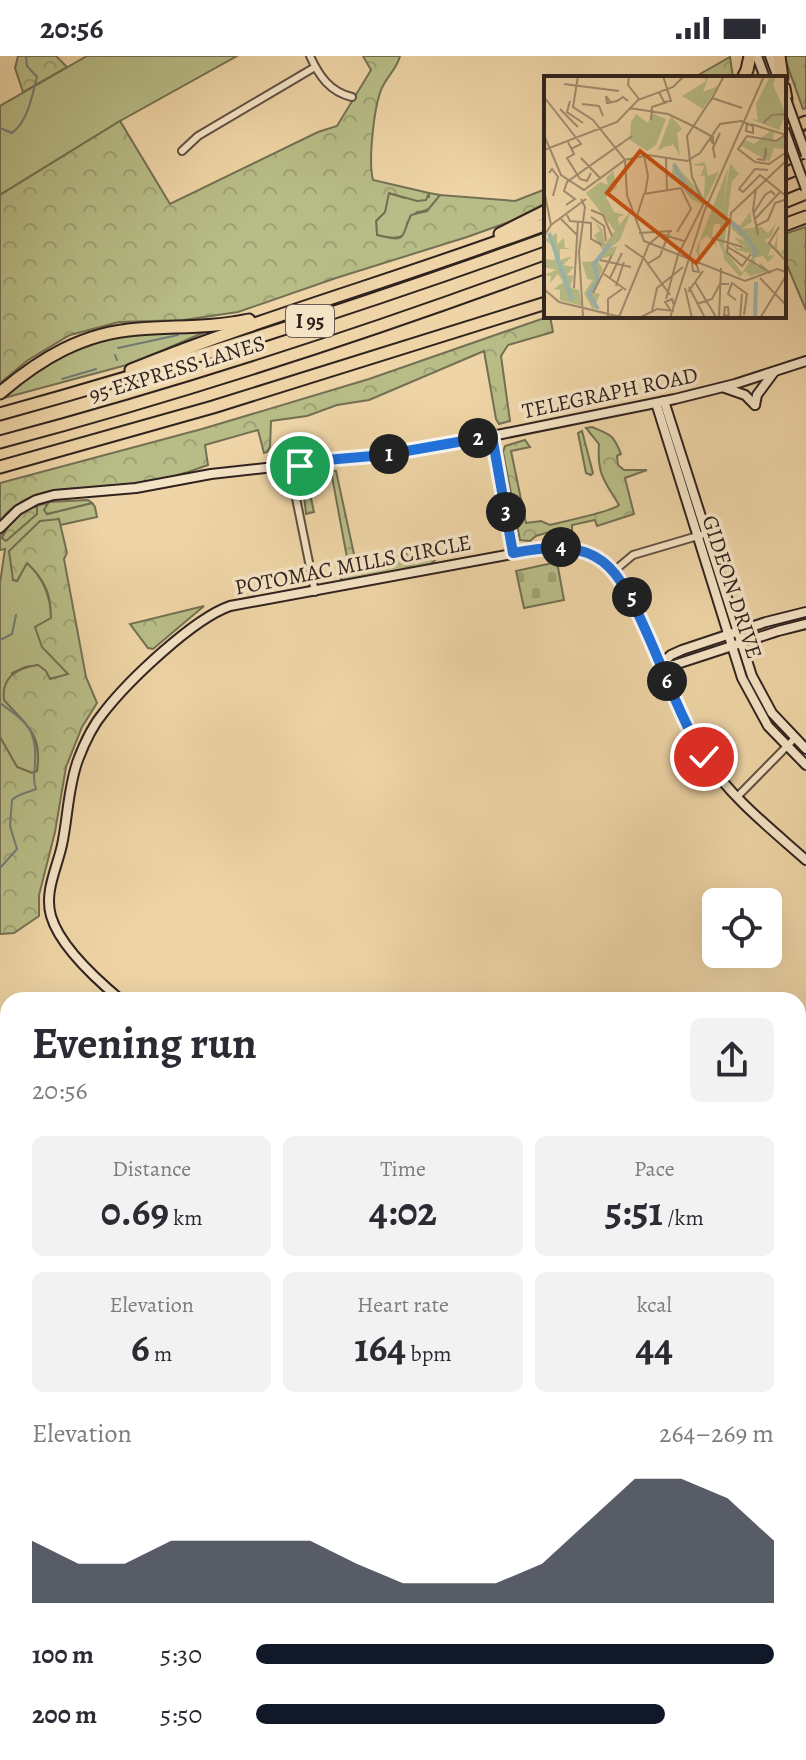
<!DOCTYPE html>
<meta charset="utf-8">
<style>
body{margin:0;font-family:Alegreya,serif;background:#f2f2f3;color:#2b2b33;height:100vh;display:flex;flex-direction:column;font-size:30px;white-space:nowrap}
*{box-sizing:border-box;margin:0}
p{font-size:26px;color:#7c7c81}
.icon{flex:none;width:44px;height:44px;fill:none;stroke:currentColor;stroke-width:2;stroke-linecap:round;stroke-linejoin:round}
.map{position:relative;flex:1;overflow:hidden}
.side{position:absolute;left:0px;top:936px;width:806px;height:768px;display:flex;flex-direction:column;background:#fff;border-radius:24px 24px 0 0;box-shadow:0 8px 32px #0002}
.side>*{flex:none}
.controls{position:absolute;left:702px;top:832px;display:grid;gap:16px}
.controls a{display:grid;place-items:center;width:80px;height:80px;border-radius:12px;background:#fff;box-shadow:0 8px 32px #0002;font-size:40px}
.pin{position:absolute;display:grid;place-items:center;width:68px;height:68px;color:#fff;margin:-34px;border:4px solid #fff;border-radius:50%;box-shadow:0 2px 8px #0007}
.km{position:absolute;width:40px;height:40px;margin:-20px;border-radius:50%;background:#222;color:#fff;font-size:22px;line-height:40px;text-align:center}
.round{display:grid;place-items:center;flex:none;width:84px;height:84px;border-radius:12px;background:#f2f2f3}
.headline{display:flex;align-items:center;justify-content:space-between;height:136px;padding:0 32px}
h1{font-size:44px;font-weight:600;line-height:60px}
.metrics{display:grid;grid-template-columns:repeat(3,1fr);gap:12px;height:136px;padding:8px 32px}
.metrics div{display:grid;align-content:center;border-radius:12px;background:#f2f2f3;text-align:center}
.metrics b{font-size:40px;font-weight:600}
.metrics small{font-size:22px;font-weight:400}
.metrics p{font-size:22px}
.chart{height:224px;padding:16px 32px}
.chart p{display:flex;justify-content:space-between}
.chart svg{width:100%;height:144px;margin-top:8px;fill:#111827;opacity:.7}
ul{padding:0 32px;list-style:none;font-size:26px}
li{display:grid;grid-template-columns:128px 96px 1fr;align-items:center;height:60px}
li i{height:20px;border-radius:10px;background:#111827}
.status{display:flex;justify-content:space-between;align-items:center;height:56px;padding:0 40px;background:#fff;direction:ltr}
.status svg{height:22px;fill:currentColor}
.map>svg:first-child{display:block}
.grass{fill:#b8bd87;stroke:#747053;stroke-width:2}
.forest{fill:url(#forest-crowns);stroke:#747053;stroke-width:2}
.cemetery{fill:url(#cemetery-stones);stroke:#747053;stroke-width:2}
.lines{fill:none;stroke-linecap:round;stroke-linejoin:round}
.stream{stroke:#717b77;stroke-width:2}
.street-casing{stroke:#604f41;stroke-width:10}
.secondary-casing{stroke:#30231f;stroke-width:12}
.highway-casing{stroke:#30231f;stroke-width:15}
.street{stroke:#f4e3c5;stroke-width:6}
.secondary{stroke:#f4e3c5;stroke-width:8}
.highway{stroke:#eed4a6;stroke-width:11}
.secondary-bridge-casing{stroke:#30231f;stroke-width:12;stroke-linecap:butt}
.secondary-bridge{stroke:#f4e3c5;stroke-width:8}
.route-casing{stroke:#fff;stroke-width:16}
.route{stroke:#1a73e8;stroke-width:10}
.labels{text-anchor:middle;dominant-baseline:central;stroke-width:7;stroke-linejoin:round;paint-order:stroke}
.shield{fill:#f4e3c5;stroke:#6b5d51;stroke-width:2}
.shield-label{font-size:20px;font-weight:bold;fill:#30231f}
.street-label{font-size:22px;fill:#30231f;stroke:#f4e3c5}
.inset-river{fill:none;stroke:#9cb6b1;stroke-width:4}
.inset-road{fill:none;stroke:#a28d70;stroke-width:2}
.view{fill:#cc510f;fill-opacity:0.15;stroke:#cc510f;stroke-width:4}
.inset-edge{fill:none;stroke:#30231f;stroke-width:4}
</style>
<div class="status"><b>20:56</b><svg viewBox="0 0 49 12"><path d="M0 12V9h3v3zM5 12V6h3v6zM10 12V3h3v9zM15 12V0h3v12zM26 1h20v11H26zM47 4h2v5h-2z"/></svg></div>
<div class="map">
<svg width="806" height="1704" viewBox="0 0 806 1704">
<defs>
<pattern id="forest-crowns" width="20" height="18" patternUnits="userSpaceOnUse" patternTransform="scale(2)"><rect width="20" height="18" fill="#b8bd87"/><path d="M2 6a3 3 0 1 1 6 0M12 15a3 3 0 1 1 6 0" fill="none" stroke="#9ea274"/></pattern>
<pattern id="cemetery-stones" width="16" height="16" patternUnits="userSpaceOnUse" patternTransform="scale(2)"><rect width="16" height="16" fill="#b8bd87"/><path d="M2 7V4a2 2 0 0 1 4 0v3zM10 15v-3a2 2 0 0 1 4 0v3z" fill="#9ea274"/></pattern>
</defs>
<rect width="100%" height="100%" fill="#eed4a6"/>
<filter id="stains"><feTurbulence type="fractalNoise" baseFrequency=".0025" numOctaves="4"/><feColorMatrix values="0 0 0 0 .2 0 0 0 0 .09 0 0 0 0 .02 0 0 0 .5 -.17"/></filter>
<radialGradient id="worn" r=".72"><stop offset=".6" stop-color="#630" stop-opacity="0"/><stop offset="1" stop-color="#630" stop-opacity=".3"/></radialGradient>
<g class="grass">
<path d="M87 0H237L120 65 0 139V50Z"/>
<path d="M388 137 405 142 429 141V137L440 139C434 150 430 155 417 156L407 167V177C397 184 388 182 377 179L376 165 385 156Z"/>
<path d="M207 275 134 307 0 343C16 330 31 315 49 304 96 274 153 276 207 275Z"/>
<path d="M49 446 46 448 47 458 92 447 95 451 97 461 60 469 58 463 13 524 17 525 27 506C43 522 51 540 51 562L36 571 69 619 49 623 38 609 25 611 12 617 14 655C33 670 41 690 37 716L32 717 17 711 0 681V527L5 493 0 494V480L6 470 2 482 6 484 37 458V450Z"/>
<path d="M238 1696H275L264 1704H236Z"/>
<path d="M350 1696H463L453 1704H338Z"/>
</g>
<g class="forest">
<path d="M18 0H56L67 11 23 36 15 12Z"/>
<path d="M363 0H400C397 12 390 17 384 28 374 44 368 105 373 124L429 137 426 144 417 145 389 137 385 156 376 165 377 179C408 187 400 182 411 159L427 155 440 139 515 145 546 133V147L509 166 467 181 336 222 238 256 184 264 119 266 70 279 28 304 0 327V139L120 65 170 148 318 76 337 70 371 14Z"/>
<path d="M784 0H806V52L803 53Z"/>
<path d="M730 1 733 21 693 22Z"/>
<path d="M806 171V254L784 202V178Z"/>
<path d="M550 260 553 276 508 289 501 300 510 365 499 368 496 363 484 295 369 344 337 349 307 360 271 365 270 391 267 396 264 397 258 374 205 389 208 409C184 418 160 425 135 429 90 436 31 422 0 465V427L202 373 369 323Z"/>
<path d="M592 371C611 379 613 378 621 398L617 400 618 409 624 414H647L625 422 634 458 597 470 595 464 572 469V475L566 478 559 473 536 480 530 485 520 484 503 396 505 390 525 384 530 391 511 395 526 467 541 465 550 469C564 465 612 456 619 449 604 424 597 419 599 388L586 372Z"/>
<path d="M582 375 593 417 591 419 586 417 578 377Z"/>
<path d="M331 415H336L355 503 364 509 421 494 422 486H430L435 493V504L430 509 341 525 340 509 348 507Z"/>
<path d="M306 420 314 456 306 458 302 421Z"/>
<path d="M88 444 92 447 47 458 44 454 49 446Z"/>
<path d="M37 450V458L6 485 2 482C11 463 16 458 37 450Z"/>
<path d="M59 463 67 497 64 503 86 621 97 647 82 671 66 711 55 776 39 839V860L14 877 0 878V681L17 711 32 717 37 715C43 677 26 669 4 644 1 621 17 612 38 609L46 615 50 623 68 618 42 591 35 571 51 562C51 538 45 524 27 507L17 525 13 524 9 495 40 465Z"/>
<path d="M204 550 153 593 148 592 130 568Z"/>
<path d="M545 1696H607L598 1704H537Z"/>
<path d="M628 1696H725L806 1700V1704H618Z"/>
</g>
<path class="cemetery" d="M557 506 564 544 524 552 516 515Z"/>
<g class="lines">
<g class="stream">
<path d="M0 72 12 77C28 65 32 40 37 21L27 10 26 0"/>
<path d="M118 292 178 279"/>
<path d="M115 299 117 304"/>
<path d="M62 323 96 313"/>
<path d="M0 584 12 578 16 559"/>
<path d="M0 647C26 666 37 672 35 707 35 717 32 723 36 733 28 737 19 737 12 744L10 770 17 793 0 812"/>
</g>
<defs>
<g id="street">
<path d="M310 0C319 20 330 36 352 41"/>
<path d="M182 95 198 80 315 11"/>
<path d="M274 413 287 418 294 432 315 536"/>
<path d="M294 432 296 415 303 406"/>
<path d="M614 515 633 499 701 479"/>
<path d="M737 741 794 683"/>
<path d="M798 1378 806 1387"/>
<path d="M798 1390 806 1399"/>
</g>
<g id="secondary">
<path d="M757 0 765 22"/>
<path d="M770 0 778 22"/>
<path d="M725 332 745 339 755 349"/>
<path d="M664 345 752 620 772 657 806 693"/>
<path d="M656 347 742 622 768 670 806 709"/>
<path d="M755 349 757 339 774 316"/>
<path d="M492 380 513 497"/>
<path d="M0 472 18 454 36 444 54 439 136 432 211 418 384 399 492 380 675 343 735 328 806 305"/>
<path d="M660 609 671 599 682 594 766 566 806 556"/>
<path d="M660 609H674L778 575 806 568"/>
<path d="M121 944C97 924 60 891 51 860 44 836 57 812 62 789 68 761 68 731 78 704 84 688 93 669 104 656 129 624 193 563 230 550L539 493C568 490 596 495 617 518 630 533 637 553 645 572 663 615 678 660 704 700 730 741 770 772 806 804"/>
<path d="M798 1141 806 1131"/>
<path d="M798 1187 806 1176"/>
<path d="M798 1213 806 1202"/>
<path d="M0 1242 8 1235"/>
<path d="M0 1260 8 1254"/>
<path d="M279 1704 287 1696"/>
<path d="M306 1704 315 1696"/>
</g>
<g id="highway">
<path d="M779 0 782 22"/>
<path d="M743 22 747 14 750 0"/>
<path d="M784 32 786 43"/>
<path d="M784 75 806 66"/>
<path d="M784 90 806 81"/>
<path d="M784 118 806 109"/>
<path d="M784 146 806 137"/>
<path d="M784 169 806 161"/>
<path d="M500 178 546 155"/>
<path d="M131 314C267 259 409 220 546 168"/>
<path d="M0 337C41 302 83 277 138 273 176 270 212 272 249 264"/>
<path d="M0 358C184 307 366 248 546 183"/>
<path d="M0 386C184 337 367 277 546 211"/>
<path d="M0 411 213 351 546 247"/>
<path d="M0 1592 8 1603"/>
<path d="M0 1619 8 1629"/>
<path d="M70 1696 79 1704"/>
<path d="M97 1696 106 1704"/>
</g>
</defs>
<use href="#street" class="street-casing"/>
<use href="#secondary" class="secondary-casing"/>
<use href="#highway" class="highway-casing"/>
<use href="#street" class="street"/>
<use href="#secondary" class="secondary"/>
<use href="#highway" class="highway"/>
<defs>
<g id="secondary-bridge">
<path d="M786 43 806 99"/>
<path d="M784 73 806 133"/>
</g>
</defs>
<use href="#secondary-bridge" class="secondary-bridge-casing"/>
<use href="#secondary-bridge" class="secondary-bridge"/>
</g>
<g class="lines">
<defs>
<path id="route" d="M300 410 303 406 384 399 492 380 513 497C603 479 617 509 650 584 667 623 682 664 704 701"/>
</defs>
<use href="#route" class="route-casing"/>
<use href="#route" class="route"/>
</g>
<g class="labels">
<rect class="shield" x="286" y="249" width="48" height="32" rx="6"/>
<g class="shield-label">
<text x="310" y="265">I 95</text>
</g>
<g class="street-label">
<text transform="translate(177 313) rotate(-17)">95 EXPRESS LANES</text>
<text transform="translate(610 337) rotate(-12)">TELEGRAPH ROAD</text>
<text transform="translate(353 509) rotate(-11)">POTOMAC MILLS CIRCLE</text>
<text transform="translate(732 531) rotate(72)">GIDEON DRIVE</text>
</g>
</g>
<g transform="translate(544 20)">
<rect width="242" height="242" fill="#eed4a6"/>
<path d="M186 87 195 98 188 105 179 177 174 164Z" fill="#b8bd87"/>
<path d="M160 0H165L159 16 174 10 159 33 138 20 162 5ZM226 0H232L229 9 242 38 235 54 206 43 214 44 212 28ZM108 37 122 43 112 69 103 75 86 64 87 46 92 38 104 47ZM127 40 138 53 133 57 136 80 129 68 127 70H122L116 74H114ZM226 55H230L229 65 242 60V73L230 72 225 86 196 69 202 64 210 68ZM129 86 160 121 161 100 149 99H157L160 90 148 89 161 86 164 100 175 96 159 129 147 123 128 98ZM184 92 177 148H170L168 160 174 172 163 159 156 166 155 183 152 174ZM69 95 73 111 62 121 70 136 81 139 74 141 75 149 87 135 76 164 66 172 73 170 70 179 53 184 59 193 47 216 56 218 49 234 40 217 49 204 43 203 38 186 51 185 59 175 50 159 56 155 51 146 58 153 61 168 71 155 42 117 56 106 64 109 62 102ZM206 136 208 146 197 153 217 151 224 157 232 147 227 161 220 164 226 169 230 171 234 155 233 173 237 177 242 169V179L238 178 242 180 227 172 224 180 231 179 224 186 219 180 210 182 213 192 217 187 225 195 206 200 201 195 196 201 180 183 179 170 198 197 210 178 192 174 187 168 194 173 202 170 196 168 190 161 201 165 188 153V144L196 150ZM13 157V168L20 162 21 172 28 173H16V184L28 180 19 189 30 191 23 199 30 200 26 211 35 214 38 230 16 224V214L10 213 19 206 14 198 6 207 7 200 0 199 12 194 0 191V183L11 184 9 169 0 164Z" fill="#b8bd87"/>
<path class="inset-river" d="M130 88 145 117 154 118M187 146 202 160 212 176 209 181M5 157 28 224M54 233 45 218 54 204 50 188 66 168M211 242 212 206"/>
<path class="inset-road" d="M34 0 29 31 49 44 81 84 83 119 100 165 201 205 233 193 242 196M85 0 84 9 95 23M20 8 75 15M115 16 120 26 127 25 119 0M0 21 37 68 27 73M168 22 198 32M26 25 23 36 39 47M166 26 180 0M67 27 62 20 63 27H64L73 25 79 21 84 25M38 28 55 30 59 40M85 32 124 38 149 50M16 33 34 51M107 44 108 31 123 26M219 47 228 39 242 38M207 48 242 59M149 50 169 61V68L166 61M0 59 17 99 40 114 81 84 104 79 143 85 156 77 176 48 197 45 209 50V57L202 55 203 48M24 66 30 78 23 82 36 103 43 105 47 97M0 74 73 46 94 24 129 11 140 0M241 77 225 88 211 86 194 73 203 60 232 65 241 59M100 79 104 100 101 118M37 82 57 103M122 82 123 115M171 82 169 72 176 57M213 83 220 84 222 72V79L220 84M224 94 211 93 195 113 199 116 216 99 242 120M5 97 8 93 14 101 9 120M212 112 209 134 214 159M0 114 7 149 0 160M37 123 41 131 35 176 39 240M22 129 31 123 20 115 23 106 88 60M47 134 59 139 68 160M209 138 221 119 227 115 231 119M23 139 26 145 47 147V163L58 169M93 140 100 118 137 112 147 133 133 156M47 141 60 150 62 165M17 143 34 160M210 144 236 116M7 149 42 123M212 150 224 144 231 127 240 124M235 151 225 167 242 185M95 157 128 155M168 162 199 171M105 168 117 158 140 165M81 169 101 183M182 170 227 197M207 178 198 190 183 176 187 137 242 85M134 179 160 127 148 101 143 60 168 22M99 181 126 219M56 184 87 191M148 186 149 195 155 196 151 184M103 188 116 180 126 154M60 198 82 214M66 202 78 177M216 202 242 229M151 206 172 241M72 210 80 186M145 211 161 242M30 212 34 145M141 212 148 242M0 213 15 226 81 242M144 216 159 195M49 217 68 179M122 223 134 179M192 224 184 218 188 207 203 218 200 239M153 228 168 223 176 208H185M108 235 113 212 139 191M127 235 121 226 128 223 130 230M185 240 180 239 181 231H184L185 241V242M75 241 105 168M64 242V223L78 213M95 242 113 233 130 235M126 242 160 136 220 0M175 242 177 192M196 242 198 218M216 242 242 200"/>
<path class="view" d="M96 75 185 145 152 187 63 117Z"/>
<rect width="242" height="242" class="inset-edge"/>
</g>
<rect width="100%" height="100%" filter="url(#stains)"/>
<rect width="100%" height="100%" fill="url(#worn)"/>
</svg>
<div class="controls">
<a><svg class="icon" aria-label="locate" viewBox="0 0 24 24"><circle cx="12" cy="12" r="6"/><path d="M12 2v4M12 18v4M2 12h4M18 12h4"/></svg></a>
</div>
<div class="pin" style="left:300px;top:410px;background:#1e9e55"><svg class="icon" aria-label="arrive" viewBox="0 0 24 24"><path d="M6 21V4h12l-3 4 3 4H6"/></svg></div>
<div class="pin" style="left:704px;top:701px;background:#d93025"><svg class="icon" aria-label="check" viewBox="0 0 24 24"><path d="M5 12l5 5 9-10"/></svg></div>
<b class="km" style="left:389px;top:398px">1</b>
<b class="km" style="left:478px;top:382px">2</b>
<b class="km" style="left:506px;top:456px">3</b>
<b class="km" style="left:561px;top:491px">4</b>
<b class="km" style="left:632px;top:541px">5</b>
<b class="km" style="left:667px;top:625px">6</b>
<section class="side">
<div class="headline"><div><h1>Evening run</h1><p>20:56</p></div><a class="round"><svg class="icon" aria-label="share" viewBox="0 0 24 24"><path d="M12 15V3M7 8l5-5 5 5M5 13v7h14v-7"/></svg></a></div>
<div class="metrics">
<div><p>Distance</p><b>0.69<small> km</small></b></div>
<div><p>Time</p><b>4:02</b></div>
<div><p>Pace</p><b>5:51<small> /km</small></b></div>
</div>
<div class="metrics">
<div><p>Elevation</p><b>6<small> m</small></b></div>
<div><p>Heart rate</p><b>164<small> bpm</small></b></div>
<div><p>kcal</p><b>44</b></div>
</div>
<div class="chart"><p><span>Elevation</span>264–269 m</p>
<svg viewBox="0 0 160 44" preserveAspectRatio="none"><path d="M0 44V25L10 32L20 32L30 25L40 25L50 25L60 25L70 32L80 38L90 38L100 38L110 32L120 19L130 6L140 6L150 12L160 25V44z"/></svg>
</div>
<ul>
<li><b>100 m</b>5:30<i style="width:100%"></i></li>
<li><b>200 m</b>5:50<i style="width:79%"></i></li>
</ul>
</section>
</div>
